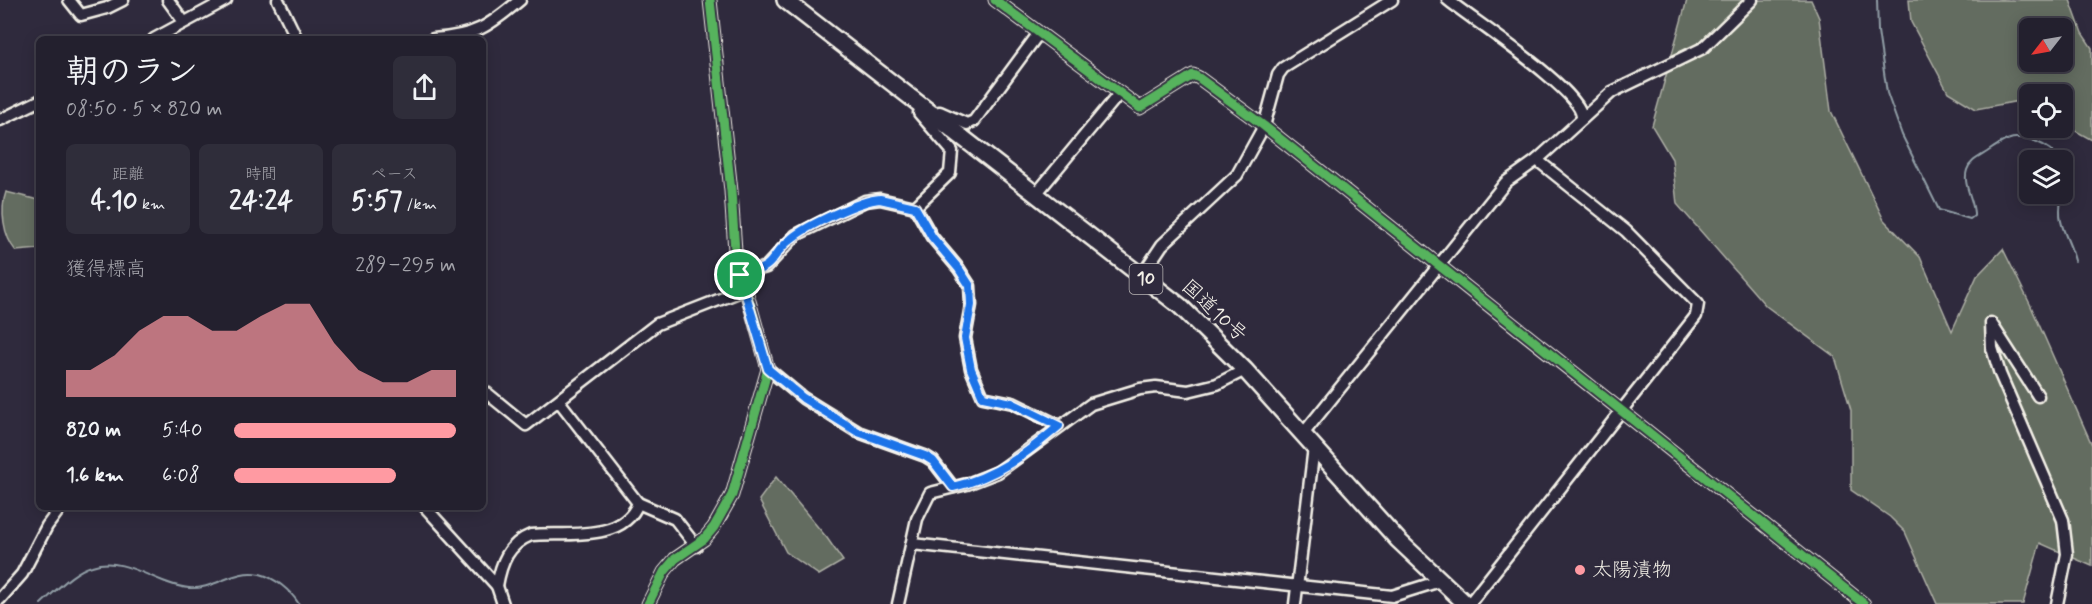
<!DOCTYPE html>
<html lang="ja">
<meta charset="utf-8">
<style>
body{margin:0;font-family:Mynerve,"Klee One",sans-serif;background:#2f2d3a;color:#f1f3f6;height:100vh;display:flex;flex-direction:column;font-size:22px;white-space:nowrap}
*{box-sizing:border-box;margin:0}
p{font-size:20px;color:#a3a3aa}
.icon{flex:none;width:33px;height:33px;fill:none;stroke:currentColor;stroke-width:2;stroke-linecap:round;stroke-linejoin:round}
.map{position:relative;flex:1;overflow:hidden}
.side{position:absolute;left:36px;top:36px;width:450px;height:474px;display:flex;flex-direction:column;background:#23202e;border-radius:9px;box-shadow:0 3px 15px #0003,0 0 0 2px #403e4a}
.side>*{flex:none}
.needle{width:39px;rotate:239deg}
.buttons{position:absolute;left:2019px;top:18px;display:grid;gap:12px}
.buttons a{display:grid;place-items:center;width:54px;height:54px;border-radius:9px;background:#23202e;box-shadow:0 3px 15px #0003,0 0 0 2px #403e4a;font-size:30px}
.pin{position:absolute;display:grid;place-items:center;width:51px;height:51px;color:#fff;margin:-26px;border:3px solid #fff;border-radius:50%;box-shadow:0 2px 6px #0007}
.round{display:grid;place-items:center;flex:none;width:63px;height:63px;border-radius:9px;background:#2f2d3a}
.summary{display:flex;align-items:center;justify-content:space-between;height:102px;padding:0 30px}
h1{font-size:33px;font-weight:800;line-height:45px}
.metrics{display:grid;grid-template-columns:repeat(3,1fr);gap:9px;height:102px;padding:6px 30px}
.metrics div{display:grid;align-content:center;border-radius:9px;background:#2f2d3a;text-align:center}
.metrics b{font-size:26px;font-weight:800}
.metrics small{font-size:16px;font-weight:400}
.metrics p{font-size:16px}
.chart{height:168px;padding:12px 30px}
.chart p{display:flex;justify-content:space-between}
.chart svg{width:100%;height:108px;margin-top:6px;fill:#ff9aa2;opacity:.7}
ul{padding:0 30px;list-style:none;font-size:20px}
li{display:grid;grid-template-columns:96px 72px 1fr;align-items:center;height:45px}
li i{height:15px;border-radius:8px;background:#ff9aa2}
.map>svg:first-child{display:block}
.green{fill:#646c60;stroke:#acaea4;stroke-width:1.5;fill-rule:evenodd}
.lines{fill:none;stroke-linecap:round;stroke-linejoin:round}
.stream{stroke:#919ea6;stroke-width:2}
.minor-casing{stroke:#f4f1e8;stroke-width:15}
.highway-casing{stroke:#f4f1e8;stroke-width:20}
.minor{stroke:#2f2a3d;stroke-width:10}
.highway{stroke:#2f2a3d;stroke-width:15}
.cycleway-casing{stroke:#2f2a3d;stroke-width:13}
.cycleway{stroke:#56b35d;stroke-width:9}
.route-casing{stroke:#fff;stroke-width:12}
.route{stroke:#1a73e8;stroke-width:8}
.poi-dot{fill:#ff9aa2;stroke:#2f2a3d;stroke-width:2}
.labels{text-anchor:middle;dominant-baseline:central;stroke-width:6;stroke-linejoin:round;paint-order:stroke}
.shield{fill:#2f2a3d;stroke:#b9b5b5;stroke-width:1.5}
.shield-label{font-size:18px;font-weight:bold;fill:#f4f1e8}
.street-label{font-size:20px;fill:#f4f1e8;stroke:#2f2a3d}
.poi-label{font-size:20px;fill:#f4f1e8;stroke:#2f2a3d;text-anchor:start}
</style>
<div class="map">
<svg width="2092" height="604" viewBox="0 0 2092 604">
<rect width="100%" height="100%" fill="#2f2a3d"/>
<filter id="ink" filterUnits="userSpaceOnUse"><feTurbulence type="fractalNoise" baseFrequency=".0167" numOctaves="2"/><feDisplacementMap in="SourceGraphic" scale="12" xChannelSelector="R" yChannelSelector="G"/><feConvolveMatrix kernelMatrix="1 2 1 2 8 2 1 2 1" color-interpolation-filters="sRGB"/></filter>
<g filter="url(#ink)">
<g class="green">
<path d="M1687 0H1811L1819 18 1831 111 1884 220 1920 257 1952 331 1977 276 2003 249 2030 304 2092 445V566L2040 543 2023 604H1937L1905 532 1890 517 1851 490V410L1835 357 1766 306 1677 204 1672 159 1652 126Z"/>
<path d="M1909 0H2070L2082 33 2092 48V140L2063 124 2062 94H2030L2029 107 2019 101 1976 109 1948 92 1911 22ZM2062 28V62H2030V28Z"/>
<path d="M6 192 39 200V249L16 251C3 236 0 209 6 192Z"/>
<path d="M776 477 827 538 843 561 819 575 786 552 759 500Z"/>
</g>
<g class="lines">
<g class="stream">
<path d="M1877 0 1878 31 1887 93 1902 135 1939 210 1970 219 1974 216C1975 201 1962 185 1967 170 1970 161 1979 157 1987 152 1993 148 2000 143 2007 140 2024 133 2051 145 2060 160"/>
<path d="M2062 165C2068 185 2056 203 2061 221 2064 235 2072 247 2075 261"/>
<path d="M41 604C56 591 73 571 92 566 126 555 156 585 189 588 214 590 235 568 260 574 275 578 290 590 299 604"/>
</g>
<defs>
<g id="minor">
<path d="M69 0 81 15 107 8 123 0"/>
<path d="M168 0 184 22"/>
<path d="M278 0 297 39"/>
<path d="M995 0 1140 108 1193 75 1199 78 1264 126 1864 604"/>
<path d="M1448 0C1471 19 1586 93 1582 119"/>
<path d="M154 39 226 0"/>
<path d="M433 39C475 36 488 27 520 0"/>
<path d="M934 113 940 112 967 124 974 121 1039 33"/>
<path d="M0 120 39 101"/>
<path d="M1036 194 1119 94"/>
<path d="M915 207 950 173 952 151 919 113 922 106"/>
<path d="M740 275 766 267 796 235 865 201 880 199 915 207 932 237 959 269 970 286 971 305 965 338 971 369 983 397 1013 403 1060 426"/>
<path d="M1142 275 1162 245 1237 175 1264 126 1278 75 1283 68 1392 0"/>
<path d="M768 369 803 398 858 432 925 456 933 461 953 487"/>
<path d="M483 390 526 425 657 324 744 290"/>
<path d="M2038 396 1991 323 1992 348 2000 374 2063 520 2067 554 2057 604"/>
<path d="M1303 434 1506 182 1537 160 1612 92 1703 48 1752 0"/>
<path d="M638 503 675 519 696 546"/>
<path d="M425 507 497 586 503 604"/>
<path d="M912 544 1392 596 1440 581"/>
<path d="M497 586C501 563 508 544 531 535 564 532 623 543 638 503L559 401"/>
<path d="M0 599 22 574 47 526 61 507"/>
<path d="M648 604 664 572 675 559 704 539 714 527 732 495 768 369 735 251 731 191 710 0"/>
<path d="M898 604 917 519 930 493 967 484 998 472 1091 404 1140 389 1156 387 1188 391 1217 384 1245 370"/>
<path d="M1295 604 1314 447"/>
<path d="M1469 604 1696 316 1698 304 1626 231 1537 160"/>
</g>
<path id="highway" d="M785 0 1180 306 1245 370 1398 540 1466 604"/>
</defs>
<use href="#minor" class="minor-casing"/>
<use href="#highway" class="highway-casing"/>
<use href="#minor" class="minor"/>
<use href="#highway" class="highway"/>
<defs>
<g id="cycleway">
<path d="M995 0 1140 108 1193 75 1199 78 1264 126 1864 604"/>
<path d="M648 604 664 572 675 559 704 539 714 527 732 495 768 369 735 251 731 191 710 0"/>
</g>
</defs>
<use href="#cycleway" class="cycleway-casing"/>
<use href="#cycleway" class="cycleway"/>
</g>
</g>
<g class="lines" filter="url(#ink)">
<defs>
<path id="route" d="M880 199 915 207 932 237 959 269 970 286 971 305 965 338 971 369 983 397 1012 403 1059 426C1026 454 996 477 953 487L933 461 925 456 858 432 803 398 768 369 740 275C780 267 766 259 791 239 806 226 861 200 880 199Z"/>
</defs>
<use href="#route" class="route-casing"/>
<use href="#route" class="route"/>
</g>
<circle class="poi-dot" cx="1580" cy="570" r="6"/>
<g class="labels">
<rect class="shield" x="1129.5" y="264" width="33" height="30" rx="4.5"/>
<g class="shield-label">
<text x="1146" y="279">10</text>
</g>
<g class="street-label">
<text transform="translate(1214 311) rotate(43)">国道10号</text>
</g>
<g class="poi-label">
<text x="1592" y="570">太陽漬物</text>
</g>
</g>
</svg>
<div class="buttons">
<a><svg class="needle" viewBox="-14 -14 28 28"><path d="M0-13l5 13h-10z" fill="#e53935"/><path d="M0 13l5-13h-10z" fill="#a3a3aa"/></svg></a>
<a><svg class="icon" aria-label="locate" viewBox="0 0 24 24"><circle cx="12" cy="12" r="6"/><path d="M12 2v4M12 18v4M2 12h4M18 12h4"/></svg></a>
<a><svg class="icon" aria-label="layers" viewBox="0 0 24 24"><path d="M12 4l9 5-9 5-9-5zM3 14l9 5 9-5"/></svg></a>
</div>
<div class="pin" style="left:740px;top:275px;background:#1e9e55"><svg class="icon" aria-label="arrive" viewBox="0 0 24 24"><path d="M6 21V4h12l-3 4 3 4H6"/></svg></div>
<section class="side">
<div class="summary"><div><h1>朝のラン</h1><p>08:50 · 5 × 820 m</p></div><a class="round"><svg class="icon" aria-label="share" viewBox="0 0 24 24"><path d="M12 15V3M7 8l5-5 5 5M5 13v7h14v-7"/></svg></a></div>
<div class="metrics">
<div><p>距離</p><b>4.10<small> km</small></b></div>
<div><p>時間</p><b>24:24</b></div>
<div><p>ペース</p><b>5:57<small> /km</small></b></div>
</div>
<div class="chart"><p><span>獲得標高</span>289–295 m</p>
<svg viewBox="0 0 160 44" preserveAspectRatio="none"><path d="M0 44V33L10 33L20 27L30 17L40 11L50 11L60 17L70 17L80 11L90 6L100 6L110 22L120 33L130 38L140 38L150 33L160 33V44z"/></svg>
</div>
<ul>
<li><b>820 m</b>5:40<i style="width:100%"></i></li>
<li><b>1.6 km</b>6:08<i style="width:73%"></i></li>
</ul>
</section>
</div>
